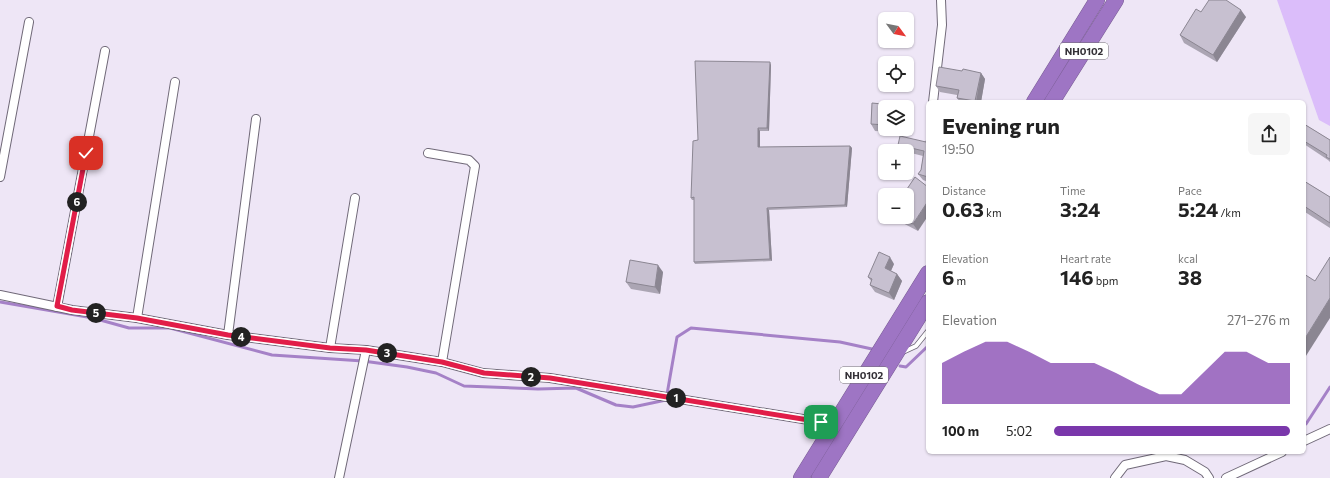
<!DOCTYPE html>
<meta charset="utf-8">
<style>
body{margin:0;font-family:Commissioner,sans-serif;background:#f6f6f6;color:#222;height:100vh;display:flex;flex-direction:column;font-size:15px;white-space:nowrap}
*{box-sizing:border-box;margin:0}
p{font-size:13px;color:#767676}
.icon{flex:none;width:22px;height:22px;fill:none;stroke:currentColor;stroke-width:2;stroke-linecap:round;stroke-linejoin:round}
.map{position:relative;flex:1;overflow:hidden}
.panel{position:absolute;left:926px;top:100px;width:380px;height:354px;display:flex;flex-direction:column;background:#fff;border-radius:6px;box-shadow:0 1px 3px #0004}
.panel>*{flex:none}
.needle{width:26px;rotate:122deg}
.buttons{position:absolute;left:878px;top:12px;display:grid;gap:8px}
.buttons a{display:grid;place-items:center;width:36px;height:36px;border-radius:6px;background:#fff;box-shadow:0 1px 3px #0004;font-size:20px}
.pin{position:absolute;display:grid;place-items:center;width:34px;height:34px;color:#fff;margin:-17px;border-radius:8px;box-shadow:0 2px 6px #0006}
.km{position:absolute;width:20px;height:20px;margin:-10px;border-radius:50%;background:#222;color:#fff;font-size:11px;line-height:20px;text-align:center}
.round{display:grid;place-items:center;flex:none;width:42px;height:42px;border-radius:6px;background:#f6f6f6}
.summary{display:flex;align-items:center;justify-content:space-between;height:68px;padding:0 16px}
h1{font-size:22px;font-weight:700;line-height:30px}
.stats{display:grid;grid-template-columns:repeat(3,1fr);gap:6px;height:68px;padding:4px 16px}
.stats div{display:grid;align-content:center}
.stats b{font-size:20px;font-weight:700}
.stats small{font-size:11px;font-weight:400}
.stats p{font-size:11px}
.chart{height:112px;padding:8px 16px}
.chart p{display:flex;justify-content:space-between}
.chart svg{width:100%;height:72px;margin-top:4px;fill:#7a37ab;opacity:.7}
ul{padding:0 16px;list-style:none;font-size:13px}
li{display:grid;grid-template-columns:64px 48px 1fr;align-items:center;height:30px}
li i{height:10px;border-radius:5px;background:#7a37ab}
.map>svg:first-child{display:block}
.green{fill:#dbbdfa}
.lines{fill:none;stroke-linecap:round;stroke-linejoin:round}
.stream{stroke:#a581c7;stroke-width:3}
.lane-casing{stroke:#706978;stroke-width:5.5}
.street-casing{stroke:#706978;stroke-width:10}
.highway-casing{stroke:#795d93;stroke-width:16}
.lane{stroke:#fff;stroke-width:4}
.street{stroke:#fff;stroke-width:8}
.highway{stroke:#9e75c4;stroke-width:15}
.wall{fill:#aba5b3}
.shaded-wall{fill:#8b8692}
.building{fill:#c7c0d0;stroke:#8b8692}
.route-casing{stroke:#fff;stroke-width:8}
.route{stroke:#e11d48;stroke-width:5}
.labels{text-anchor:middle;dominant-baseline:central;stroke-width:4;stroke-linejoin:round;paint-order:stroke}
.shield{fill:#fff;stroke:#716f73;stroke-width:1}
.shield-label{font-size:10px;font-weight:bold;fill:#343137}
</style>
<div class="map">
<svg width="1330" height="478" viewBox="0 0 1330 478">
<rect width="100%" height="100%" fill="#eee6f6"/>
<path class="green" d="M1277 0H1330V126L1319 120Z"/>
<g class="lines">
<g class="stream">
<path d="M0 302 93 318 129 328H170L272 355 363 361 407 367 436 373 464 386 538 389 576 388 616 405 633 407 666 400 677 337 691 328 840 342 872 349"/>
<path d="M900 366 906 367 928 346"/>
<path d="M1304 425 1306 424 1330 387"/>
</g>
<defs>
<path id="lane" d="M903 352 916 346 928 331"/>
<g id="street">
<path d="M933 102 942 25 941 0"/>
<path d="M428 153 469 160 475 166 442 362"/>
<path d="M0 177 29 22"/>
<path d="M0 295 72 310 137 318 228 335 330 348 366 350 442 362 483 373 550 378 821 422 833 426"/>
<path d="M57 307 105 51"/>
<path d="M137 318 175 82"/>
<path d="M228 335 256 119"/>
<path d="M330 348 355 198"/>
<path d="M1304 441 1330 429"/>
<path d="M339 478 366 350"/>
<path d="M1115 478 1125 465 1166 456 1185 460 1205 472 1209 478"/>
<path d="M1226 478 1282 452"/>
</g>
<g id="highway">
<path d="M1034 102 1097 0"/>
<path d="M1052 102 1116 0"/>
<path d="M801 478 928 273"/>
<path d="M819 478 928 302"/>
</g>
</defs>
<use href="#lane" class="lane-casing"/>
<use href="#street" class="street-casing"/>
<use href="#highway" class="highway-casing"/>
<use href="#lane" class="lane"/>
<use href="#street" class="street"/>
<use href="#highway" class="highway"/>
</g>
<g class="wall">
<path d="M1201 12 1246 17 1217 62 1184 43 1180 35Z"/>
<path d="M771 65 769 131H760V147L850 146 852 148 847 207 769 210 772 261 695 264 694 262V200H692L691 198Z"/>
<path d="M962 71 981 73 985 79 981 102H960L957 98V95L940 92 936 86Z"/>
<path d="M872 103 903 106 904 107H885V129H906V133L875 131 871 124Z"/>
<path d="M1304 124 1330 140V162L1328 160 1304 144Z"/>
<path d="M928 133V182L923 180 918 174 921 170 923 156 907 152V151H902L898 145 926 142Z"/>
<path d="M1304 181 1330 197V228L1305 212 1304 214Z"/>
<path d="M907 195 918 231 897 220 895 217H907Z"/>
<path d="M894 264 891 271 897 274 902 281 894 300 875 292 870 285 871 281 868 277Z"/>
<path d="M663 272 660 294 631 289 626 282Z"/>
</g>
<g class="shaded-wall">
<path d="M1241 10 1246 17 1217 62 1213 55Z"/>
<path d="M770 62 771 65 769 131 767 128Z"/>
<path d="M981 73 985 79 981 102H976Z"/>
<path d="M758 128 760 131V149L758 147Z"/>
<path d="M903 129H906V133Z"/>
<path d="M850 146 852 148 847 207 845 205Z"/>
<path d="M928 201V216L918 231 913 224Z"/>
<path d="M767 208 769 210 772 261 770 259Z"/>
<path d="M890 257 894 264 889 275 885 268Z"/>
<path d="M658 265 663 272 660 294 655 287Z"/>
<path d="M897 274 902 281 894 300 889 293Z"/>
<path d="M1330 298V318L1304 359V340Z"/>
</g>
<g class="building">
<path d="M1209 0H1226L1241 10 1213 55 1180 35 1196 9 1201 12Z"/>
<path d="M695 61 770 62 767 128H758V147L850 146 845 205 767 208 770 259 694 262V197L691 198 693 141 698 140Z"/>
<path d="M939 67 962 71 963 69 981 73 975 101 957 98 959 90 936 86Z"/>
<path d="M872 103 903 106V107H885V125L871 124Z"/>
<path d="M1304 124 1330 140V159L1326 157 1327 155 1304 141Z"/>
<path d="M928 133V177L918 174 921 170 924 151 898 145 900 136 926 142Z"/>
<path d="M915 177 928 187V201L913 224 900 217H907V195H903Z"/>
<path d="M1304 181 1330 197V223L1304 206Z"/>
<path d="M879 252 890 257 885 268 897 274 889 293 870 285 872 279 868 277Z"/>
<path d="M1330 257V298L1304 340V274L1315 281Z"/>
<path d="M630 260 658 265 655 287 626 282Z"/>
</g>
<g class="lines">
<defs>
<path id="route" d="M86 153 57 306 72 310 137 318 228 335 330 348 366 350 442 362 484 373 550 378 821 422"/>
</defs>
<use href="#route" class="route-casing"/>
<use href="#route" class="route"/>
</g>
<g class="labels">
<g class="shield">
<rect x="1060" y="43" width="48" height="16" rx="3"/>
<rect x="840" y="367" width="48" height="16" rx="3"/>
</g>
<g class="shield-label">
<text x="1084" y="51">NH0102</text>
<text x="864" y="375">NH0102</text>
</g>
</g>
</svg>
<div class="buttons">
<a><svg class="needle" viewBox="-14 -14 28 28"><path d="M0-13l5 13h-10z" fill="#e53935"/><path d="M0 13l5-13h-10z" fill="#767676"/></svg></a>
<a><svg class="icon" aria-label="locate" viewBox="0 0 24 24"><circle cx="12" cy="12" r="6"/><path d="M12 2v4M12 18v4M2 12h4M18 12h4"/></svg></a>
<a><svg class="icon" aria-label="layers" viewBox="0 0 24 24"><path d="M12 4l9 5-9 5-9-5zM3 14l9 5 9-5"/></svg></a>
<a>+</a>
<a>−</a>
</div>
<div class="pin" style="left:821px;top:422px;background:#1e9e55"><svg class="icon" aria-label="arrive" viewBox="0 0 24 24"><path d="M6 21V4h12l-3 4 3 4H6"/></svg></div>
<div class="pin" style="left:86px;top:153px;background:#d93025"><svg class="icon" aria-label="check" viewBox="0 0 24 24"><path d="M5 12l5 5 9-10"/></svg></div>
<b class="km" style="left:676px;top:398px">1</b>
<b class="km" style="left:531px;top:377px">2</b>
<b class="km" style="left:387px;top:353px">3</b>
<b class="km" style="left:241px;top:337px">4</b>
<b class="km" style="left:96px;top:313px">5</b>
<b class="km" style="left:77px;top:202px">6</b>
<section class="panel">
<div class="summary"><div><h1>Evening run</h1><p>19:50</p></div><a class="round"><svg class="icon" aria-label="share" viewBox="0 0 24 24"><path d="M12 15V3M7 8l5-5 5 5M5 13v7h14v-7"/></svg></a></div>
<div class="stats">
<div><p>Distance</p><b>0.63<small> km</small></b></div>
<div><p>Time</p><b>3:24</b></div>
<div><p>Pace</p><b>5:24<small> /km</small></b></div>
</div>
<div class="stats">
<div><p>Elevation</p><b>6<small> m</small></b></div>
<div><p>Heart rate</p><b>146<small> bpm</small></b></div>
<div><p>kcal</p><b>38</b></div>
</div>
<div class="chart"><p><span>Elevation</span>271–276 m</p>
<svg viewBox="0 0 160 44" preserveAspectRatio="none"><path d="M0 44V19L10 12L20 6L30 6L40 12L50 19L60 19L70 19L80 25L90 32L100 38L110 38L120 25L130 12L140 12L150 19L160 19V44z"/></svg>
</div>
<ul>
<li><b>100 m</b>5:02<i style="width:100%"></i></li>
</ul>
</section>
</div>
